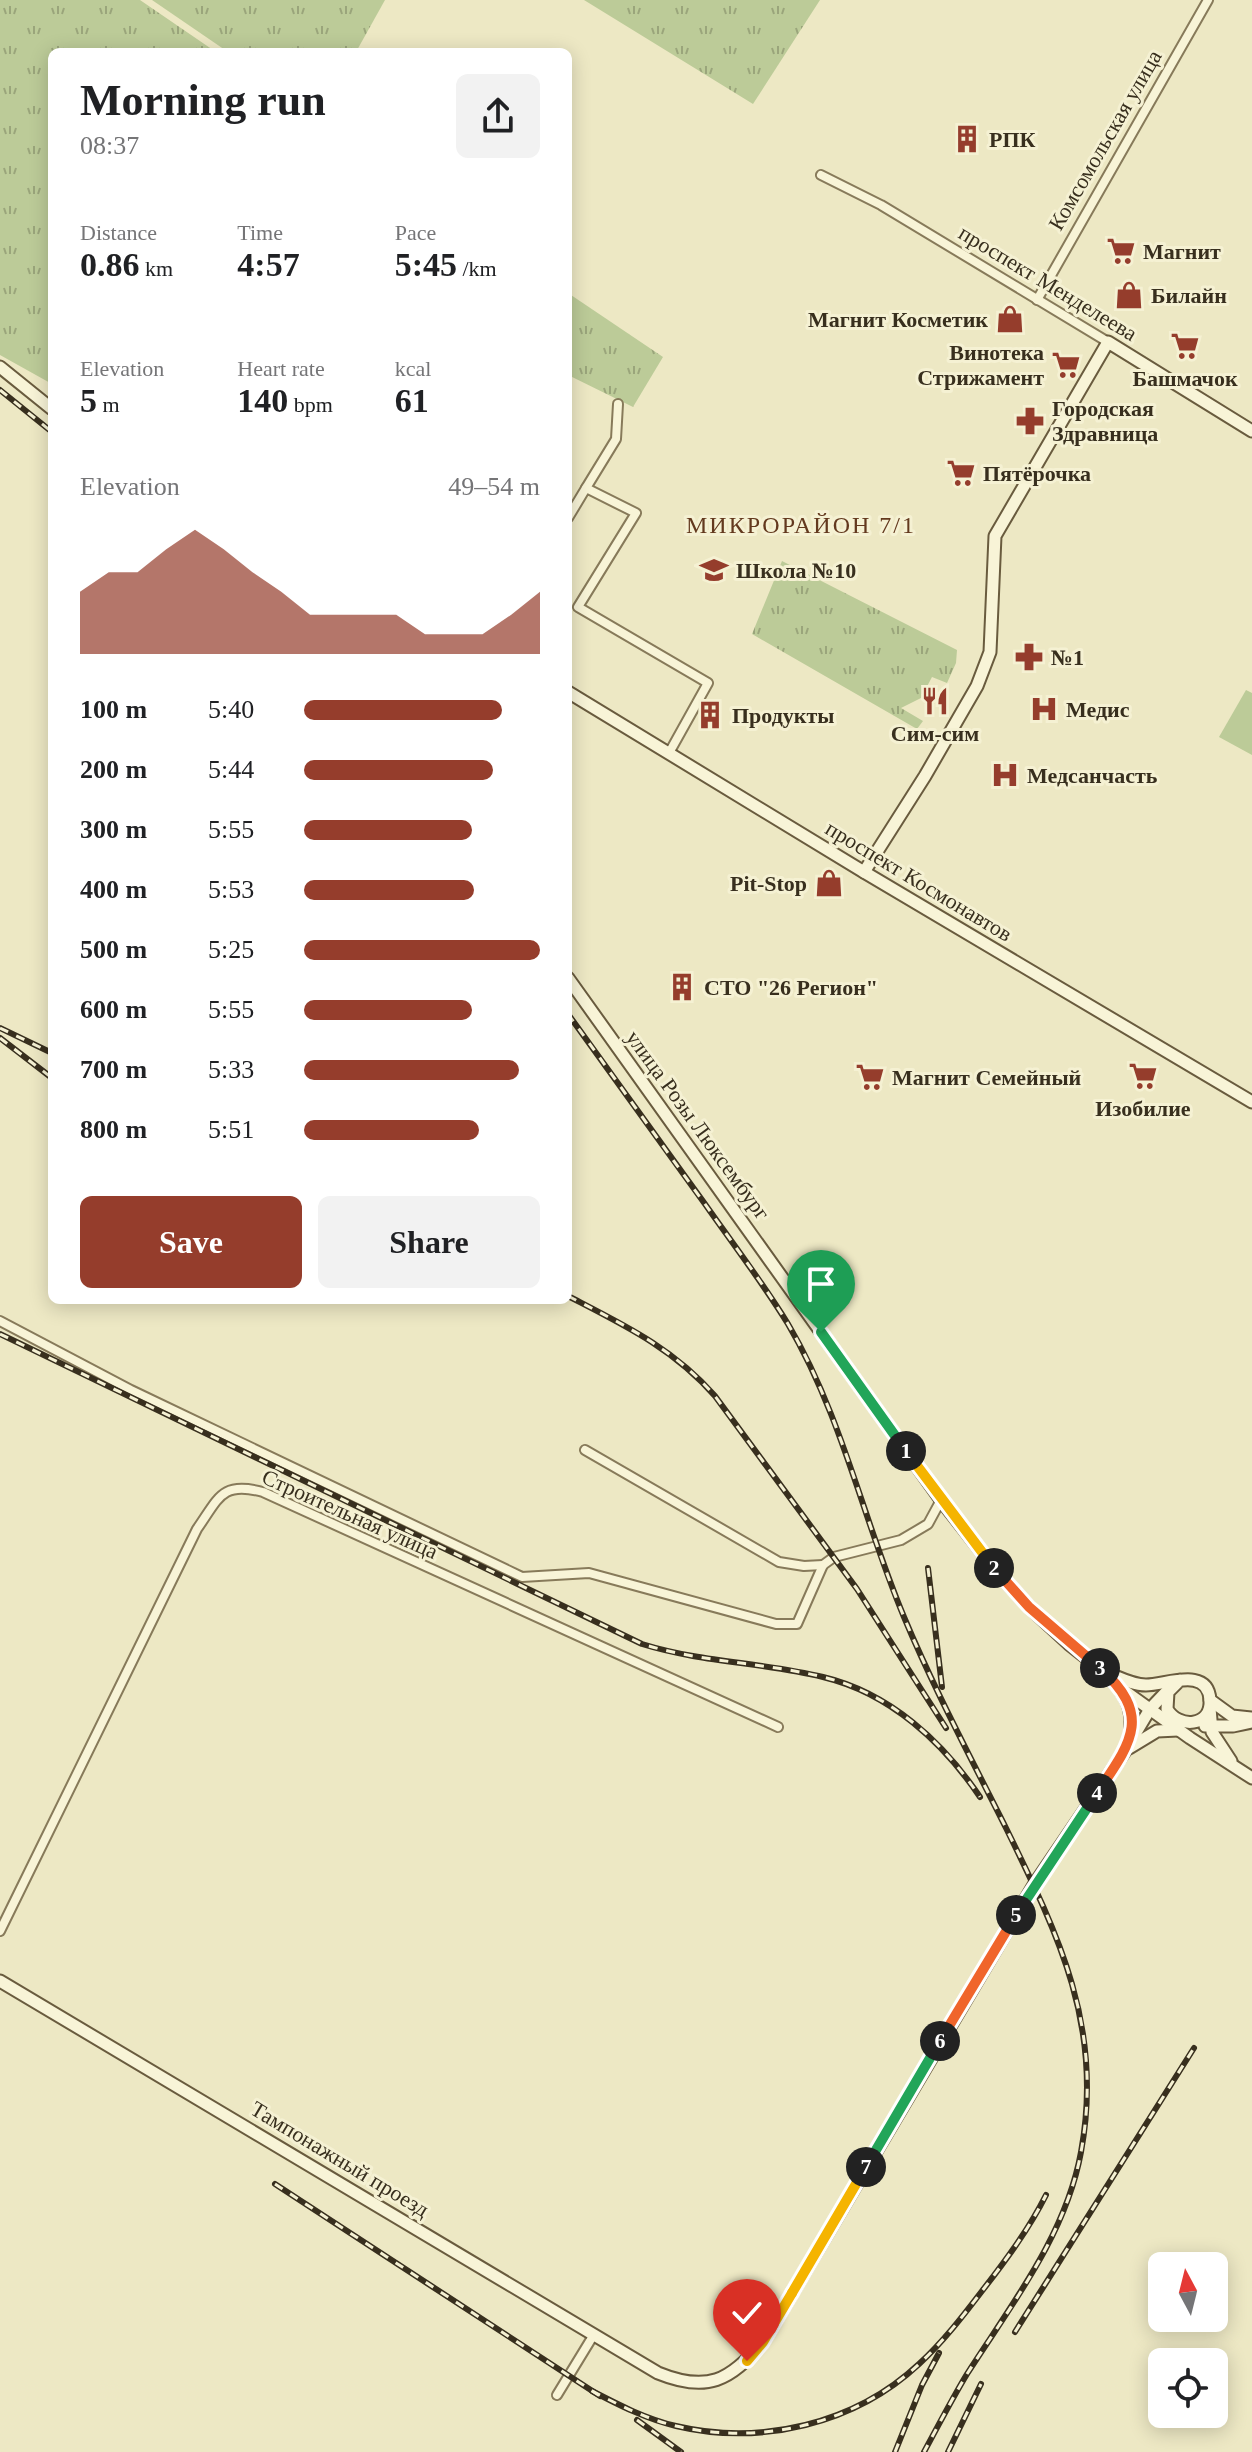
<!DOCTYPE html>
<meta charset="utf-8">
<style>
body{margin:0;font-family:"Times New Roman",serif;background:#f2f2f2;color:#202124;height:100vh;display:flex;flex-direction:column;font-size:30px;white-space:nowrap}
*{box-sizing:border-box;margin:0}
p{font-size:26px;color:#757577}
.icon{flex:none;width:44px;height:44px;fill:none;stroke:currentColor;stroke-width:2;stroke-linecap:round;stroke-linejoin:round}
.map{position:relative;flex:1;overflow:hidden}
.panel{position:absolute;left:48px;top:48px;width:524px;height:1256px;display:flex;flex-direction:column;background:#fff;border-radius:12px;box-shadow:0 4px 20px #0003}
.panel>*{flex:none}
.needle{width:52px;rotate:353deg}
.controls{position:absolute;left:1148px;top:2252px;display:grid;gap:16px}
.controls a{display:grid;place-items:center;width:80px;height:80px;border-radius:12px;background:#fff;box-shadow:0 4px 20px #0003;font-size:40px}
.pin{position:absolute;display:grid;place-items:center;width:68px;height:68px;color:#fff;margin:-82px -34px;border-radius:50% 50% 50% 0;rotate:-45deg;box-shadow:0 0 8px #0007}
.pin .icon{rotate:45deg}
.km{position:absolute;width:40px;height:40px;margin:-20px;border-radius:50%;background:#222;color:#fff;font-size:22px;line-height:40px;text-align:center}
.round{display:grid;place-items:center;flex:none;width:84px;height:84px;border-radius:12px;background:#f2f2f2}
.headline{display:flex;align-items:center;justify-content:space-between;height:136px;padding:0 32px}
h1{font-size:44px;font-weight:600;line-height:60px}
.figures{display:grid;grid-template-columns:repeat(3,1fr);gap:12px;height:136px;padding:8px 32px}
.figures div{display:grid;align-content:center}
.figures b{font-size:34px;font-weight:600}
.figures small{font-size:22px;font-weight:400}
.figures p{font-size:22px}
.chart{height:224px;padding:16px 32px}
.chart p{display:flex;justify-content:space-between}
.chart svg{width:100%;height:144px;margin-top:8px;fill:#953d2c;opacity:.7}
.cta{display:flex;gap:16px;margin-top:auto;padding:16px 32px}
.cta a{flex:1;height:92px;border-radius:12px;background:#953d2c;color:#fff;font-size:32px;font-weight:600;line-height:92px;text-align:center}
.cta a+a{background:#f2f2f2;color:#202124}
ul{padding:0 32px;list-style:none;font-size:26px}
li{display:grid;grid-template-columns:128px 96px 1fr;align-items:center;height:60px}
li i{height:20px;border-radius:10px;background:#953d2c}
.map>svg:first-child{display:block}
.grass{fill:url(#grass-tufts)}
.pitch{fill:#bccb98}
.lines{fill:none;stroke-linecap:round;stroke-linejoin:round}
.street-casing{stroke:#877a5a;stroke-width:12}
.secondary-casing{stroke:#695b3e;stroke-width:15}
.street{stroke:#f8f4d7;stroke-width:8}
.secondary{stroke:#f8f4d7;stroke-width:11}
.rail-casing{stroke:#382f1e;stroke-width:6}
.rail{stroke:#f5f1d3;stroke-width:3;stroke-dasharray:9;stroke-linecap:butt}
.split-1-casing{stroke:#fff;stroke-width:16}
.split-2-casing{stroke:#fff;stroke-width:16}
.split-3-casing{stroke:#fff;stroke-width:16}
.split-4-casing{stroke:#fff;stroke-width:16}
.split-5-casing{stroke:#fff;stroke-width:16}
.split-6-casing{stroke:#fff;stroke-width:16}
.split-7-casing{stroke:#fff;stroke-width:16}
.split-8-casing{stroke:#fff;stroke-width:16}
.split-9-casing{stroke:#fff;stroke-width:16}
.split-1{stroke:#22a559;stroke-width:10}
.split-2{stroke:#f5b400;stroke-width:10}
.split-3{stroke:#f0652b;stroke-width:10}
.split-4{stroke:#f0652b;stroke-width:10}
.split-5{stroke:#22a559;stroke-width:10}
.split-6{stroke:#f0652b;stroke-width:10}
.split-7{stroke:#22a559;stroke-width:10}
.split-8{stroke:#f5b400;stroke-width:10}
.split-9{stroke:#f5b400;stroke-width:10}
.labels{text-anchor:middle;dominant-baseline:central;stroke-width:6;stroke-linejoin:round;paint-order:stroke}
.poi-label{font-size:22px;font-weight:bold;fill:#382f1e;stroke:#f5f1d3;text-anchor:start}
.street-label{font-size:22px;fill:#382f1e;stroke:#f5f1d3}
.neighbourhood-label{font-size:24px;letter-spacing:2px;fill:#63391e;stroke:#f5f1d3}
</style>
<div class="map">
<svg width="1252" height="2452" viewBox="0 0 1252 2452">
<defs>
<pattern id="grass-tufts" width="24" height="20" patternUnits="userSpaceOnUse" patternTransform="scale(2)"><rect width="24" height="20" fill="#bccb98"/><path d="M3 7l-1-3M5 7V3M7 7l1-3M15 17l-1-3M17 17v-4M19 17l1-3" fill="none" stroke="#9aa57b"/></pattern>
</defs>
<rect width="100%" height="100%" fill="#ede8c4"/>
<g class="grass">
<path d="M0 0H140L216 52H52V384L0 355Z"/>
<path d="M152 0H385L356 52H228Z"/>
<path d="M584 0H820L753 104Z"/>
<path d="M568 293 663 357 633 407 568 375Z"/>
<path d="M782 561 957 650 956 663 947 683 932 677 921 698 901 708 923 721 917 729 752 634Z"/>
</g>
<path class="pitch" d="M1246 690 1252 693V755L1219 737Z"/>
<g class="lines">
<defs>
<g id="street">
<path d="M821 175 881 205 1108 342"/>
<path d="M1037 300 1208 0"/>
<path d="M586 488 616 439 618 404"/>
<path d="M568 518 586 488 636 513 578 607 708 683 669 753"/>
<path d="M0 1321 131 1390 522 1577 589 1573 776 1624H797L823 1565 834 1557 901 1540 928 1524 941 1500"/>
<path d="M585 1450 779 1562 804 1566 823 1565"/>
<path d="M0 1931 197 1529C219 1498 221 1481 263 1492L778 1727"/>
<path d="M557 2395 593 2336"/>
</g>
<g id="secondary">
<path d="M0 367 52 409"/>
<path d="M568 692 864 872 1252 1102"/>
<path d="M864 872 925 776 977 686 990 652 995 536 1108 342 1252 431"/>
<path d="M568 978 941 1500 999 1574 1029 1607 1069 1644 1102 1670 1119 1687 1190 1738 1252 1778"/>
<path d="M1110 1674C1122 1679 1134 1685 1146 1685 1166 1685 1208 1666 1210 1700 1212 1727 1178 1729 1167 1709L1168 1692 1180 1680"/>
<path d="M1121 1691C1132 1706 1132 1721 1130 1739"/>
<path d="M1210 1700 1232 1716 1251 1718"/>
<path d="M1210 1708 1212 1732 1231 1761"/>
<path d="M1205 1726H1233L1252 1722"/>
<path d="M1129 1748 1157 1731 1178 1730"/>
<path d="M0 1981 658 2373C707 2393 730 2381 763 2342L1034 1885 1125 1751 1150 1709 1169 1689"/>
</g>
</defs>
<use href="#street" class="street-casing"/>
<use href="#secondary" class="secondary-casing"/>
<use href="#street" class="street"/>
<use href="#secondary" class="secondary"/>
<defs>
<g id="rail">
<path d="M0 390 52 432"/>
<path d="M568 1014C614 1077 659 1141 705 1204 733 1244 763 1283 788 1324 842 1416 863 1519 904 1617 934 1689 971 1758 1006 1828 1059 1936 1104 2028 1081 2152 1066 2235 1011 2305 967 2374 952 2399 938 2426 924 2452"/>
<path d="M0 1028 52 1053"/>
<path d="M0 1038 52 1078"/>
<path d="M568 1296C624 1325 673 1348 715 1396L857 1589 946 1728"/>
<path d="M0 1334 642 1644C704 1663 762 1662 823 1677 890 1693 943 1742 980 1797"/>
<path d="M928 1568 942 1687"/>
<path d="M275 2184 600 2396"/>
<path d="M1015 2332 1194 2048"/>
<path d="M592 2391C619 2405 646 2419 676 2426 761 2446 855 2424 919 2364 943 2342 963 2316 982 2291 1006 2260 1029 2229 1046 2195"/>
<path d="M637 2420 681 2452"/>
<path d="M895 2452 922 2385 939 2353"/>
<path d="M948 2452 981 2384"/>
</g>
</defs>
<use href="#rail" class="rail-casing"/>
<use href="#rail" class="rail"/>
</g>
<g class="lines">
<defs>
<path id="split-1" d="M821 1332 906 1451"/>
<path id="split-2" d="M906 1451 994 1568"/>
<path id="split-3" d="M994 1568 1029 1607 1100 1668"/>
<path id="split-4" d="M1097 1793C1130 1744 1154 1716 1100 1668"/>
<path id="split-5" d="M1016 1915 1097 1793"/>
<path id="split-6" d="M940 2041 1016 1915"/>
<path id="split-7" d="M866 2167 940 2041"/>
<path id="split-8" d="M792 2293 866 2167"/>
<path id="split-9" d="M747 2361 763 2342 792 2293"/>
</defs>
<use href="#split-1" class="split-1-casing"/>
<use href="#split-2" class="split-2-casing"/>
<use href="#split-3" class="split-3-casing"/>
<use href="#split-4" class="split-4-casing"/>
<use href="#split-5" class="split-5-casing"/>
<use href="#split-6" class="split-6-casing"/>
<use href="#split-7" class="split-7-casing"/>
<use href="#split-8" class="split-8-casing"/>
<use href="#split-9" class="split-9-casing"/>
<use href="#split-1" class="split-1"/>
<use href="#split-2" class="split-2"/>
<use href="#split-3" class="split-3"/>
<use href="#split-4" class="split-4"/>
<use href="#split-5" class="split-5"/>
<use href="#split-6" class="split-6"/>
<use href="#split-7" class="split-7"/>
<use href="#split-8" class="split-8"/>
<use href="#split-9" class="split-9"/>
</g>
<defs>
<symbol id="building-bare" viewBox="-9 -9 18 18"><path d="M-4-6H4V6H1V3H-1V6H-4ZM-2.5-4.3h1.7v1.8h-1.7ZM.8-4.3h1.7v1.8H.8ZM-2.5-1h1.7V.8h-1.7ZM.8-1h1.7V.8H.8Z" fill="#953d2c" stroke="#f5f1d3" stroke-width="2.5" paint-order="stroke"/></symbol>
<symbol id="supermarket-bare" viewBox="-9 -9 18 18"><path d="M-6-5.5h2.5l.6 2H6L4.5 2H-2.5L-4.4-4H-6ZM-1.5 3.2a1.3 1.3 0 1 0 .1 0ZM3 3.2a1.3 1.3 0 1 0 .1 0Z" fill="#953d2c" stroke="#f5f1d3" stroke-width="2.5" paint-order="stroke"/></symbol>
<symbol id="shop-bare" viewBox="-9 -9 18 18"><path d="M-5-2.5h2.3a2.7 3.5 0 0 1 5.4 0H5L5.5 6h-11ZM-1.5-2.5h3a1.5 2.3 0 0 0-3 0Z" fill="#953d2c" stroke="#f5f1d3" stroke-width="2.5" paint-order="stroke"/></symbol>
<symbol id="pharmacy-bare" viewBox="-9 -9 18 18"><path d="M-2-6h4v4h4v4h-4v4h-4v-4h-4v-4h4Z" fill="#953d2c" stroke="#f5f1d3" stroke-width="2.5" paint-order="stroke"/></symbol>
<symbol id="school-bare" viewBox="-9 -9 18 18"><path d="M0-5L7-2L0 1L-7-2ZM-4 1L0 2.5L4 1V4Q0 6-4 4Z" fill="#953d2c" stroke="#f5f1d3" stroke-width="2.5" paint-order="stroke"/></symbol>
<symbol id="restaurant-bare" viewBox="-9 -9 18 18"><path d="M-5-6h1v4h1v-4h1v4h1v-4h1v5L-1.5 .5V6h-2V.5L-5-1ZM5-6V6H3V1.5H1.5Q1.5-4 5-6Z" fill="#953d2c" stroke="#f5f1d3" stroke-width="2.5" paint-order="stroke"/></symbol>
<symbol id="hospital-bare" viewBox="-9 -9 18 18"><path d="M-5-5h3v3.5h4V-5h3V5h-3V1.5h-4V5h-3Z" fill="#953d2c" stroke="#f5f1d3" stroke-width="2.5" paint-order="stroke"/></symbol>
</defs>
<g fill-rule="evenodd">
<use href="#building-bare" x="947" y="119" width="40" height="40"/>
<use href="#supermarket-bare" x="1101" y="231" width="40" height="40"/>
<use href="#shop-bare" x="1109" y="275" width="40" height="40"/>
<use href="#shop-bare" x="990" y="299" width="40" height="40"/>
<use href="#supermarket-bare" x="1165" y="326" width="40" height="40"/>
<use href="#supermarket-bare" x="1046" y="345" width="40" height="40"/>
<use href="#pharmacy-bare" x="1010" y="401" width="40" height="40"/>
<use href="#supermarket-bare" x="941" y="453" width="40" height="40"/>
<use href="#school-bare" x="694" y="550" width="40" height="40"/>
<use href="#pharmacy-bare" x="1009" y="637" width="40" height="40"/>
<use href="#restaurant-bare" x="915" y="681" width="40" height="40"/>
<use href="#hospital-bare" x="1024" y="689" width="40" height="40"/>
<use href="#building-bare" x="690" y="695" width="40" height="40"/>
<use href="#hospital-bare" x="985" y="755" width="40" height="40"/>
<use href="#shop-bare" x="809" y="863" width="40" height="40"/>
<use href="#building-bare" x="662" y="967" width="40" height="40"/>
<use href="#supermarket-bare" x="1123" y="1056" width="40" height="40"/>
<use href="#supermarket-bare" x="850" y="1057" width="40" height="40"/>
</g>
<g class="labels">
<g class="poi-label">
<text x="989" y="139">РПК</text>
<text x="1143" y="251">Магнит</text>
<text x="1151" y="295">Билайн</text>
<text x="988" y="319" text-anchor="end">Магнит Косметик</text>
<text x="1044" y="352" text-anchor="end">Винотека<tspan x="1044" dy="25">Стрижамент</tspan></text>
<text x="1185" y="378" text-anchor="middle">Башмачок</text>
<text x="1052" y="408">Городская<tspan x="1052" dy="25">Здравница</tspan></text>
<text x="983" y="473">Пятёрочка</text>
<text x="736" y="570">Школа №10</text>
<text x="1051" y="657">№1</text>
<text x="1066" y="709">Медис</text>
<text x="732" y="715">Продукты</text>
<text x="935" y="733" text-anchor="middle">Сим-сим</text>
<text x="1027" y="775">Медсанчасть</text>
<text x="807" y="883" text-anchor="end">Pit-Stop</text>
<text x="704" y="987">СТО "26 Регион"</text>
<text x="892" y="1077">Магнит Семейный</text>
<text x="1143" y="1108" text-anchor="middle">Изобилие</text>
</g>
<g class="street-label">
<text transform="translate(1105 140) rotate(-60)">Комсомольская улица</text>
<text transform="translate(1048 283) rotate(31)">проспект Менделеева</text>
<text transform="translate(919 881) rotate(31)">проспект Космонавтов</text>
<text transform="translate(698 1125) rotate(54)">улица Розы Люксембург</text>
<text transform="translate(350 1514) rotate(24)">Строительная улица</text>
<text transform="translate(340 2159) rotate(31)">Тампонажный проезд</text>
</g>
<g class="neighbourhood-label">
<text x="801" y="525">МИКРОРАЙОН 7/1</text>
</g>
</g>
</svg>
<div class="controls">
<a><svg class="needle" viewBox="-14 -14 28 28"><path d="M0-13l5 13h-10z" fill="#e53935"/><path d="M0 13l5-13h-10z" fill="#757577"/></svg></a>
<a><svg class="icon" aria-label="locate" viewBox="0 0 24 24"><circle cx="12" cy="12" r="6"/><path d="M12 2v4M12 18v4M2 12h4M18 12h4"/></svg></a>
</div>
<div class="pin" style="left:821px;top:1332px;background:#1e9e55"><svg class="icon" aria-label="arrive" viewBox="0 0 24 24"><path d="M6 21V4h12l-3 4 3 4H6"/></svg></div>
<div class="pin" style="left:747px;top:2361px;background:#d93025"><svg class="icon" aria-label="check" viewBox="0 0 24 24"><path d="M5 12l5 5 9-10"/></svg></div>
<b class="km" style="left:906px;top:1451px">1</b>
<b class="km" style="left:994px;top:1568px">2</b>
<b class="km" style="left:1100px;top:1668px">3</b>
<b class="km" style="left:1097px;top:1793px">4</b>
<b class="km" style="left:1016px;top:1915px">5</b>
<b class="km" style="left:940px;top:2041px">6</b>
<b class="km" style="left:866px;top:2167px">7</b>
<section class="panel">
<div class="headline"><div><h1>Morning run</h1><p>08:37</p></div><a class="round"><svg class="icon" aria-label="share" viewBox="0 0 24 24"><path d="M12 15V3M7 8l5-5 5 5M5 13v7h14v-7"/></svg></a></div>
<div class="figures">
<div><p>Distance</p><b>0.86<small> km</small></b></div>
<div><p>Time</p><b>4:57</b></div>
<div><p>Pace</p><b>5:45<small> /km</small></b></div>
</div>
<div class="figures">
<div><p>Elevation</p><b>5<small> m</small></b></div>
<div><p>Heart rate</p><b>140<small> bpm</small></b></div>
<div><p>kcal</p><b>61</b></div>
</div>
<div class="chart"><p><span>Elevation</span>49–54 m</p>
<svg viewBox="0 0 160 44" preserveAspectRatio="none"><path d="M0 44V25L10 19L20 19L30 12L40 6L50 12L60 19L70 25L80 32L90 32L100 32L110 32L120 38L130 38L140 38L150 32L160 25V44z"/></svg>
</div>
<ul>
<li><b>100 m</b>5:40<i style="width:84%"></i></li>
<li><b>200 m</b>5:44<i style="width:80%"></i></li>
<li><b>300 m</b>5:55<i style="width:71%"></i></li>
<li><b>400 m</b>5:53<i style="width:72%"></i></li>
<li><b>500 m</b>5:25<i style="width:100%"></i></li>
<li><b>600 m</b>5:55<i style="width:71%"></i></li>
<li><b>700 m</b>5:33<i style="width:91%"></i></li>
<li><b>800 m</b>5:51<i style="width:74%"></i></li>
</ul>
<div class="cta"><a>Save</a><a>Share</a></div>
</section>
</div>
